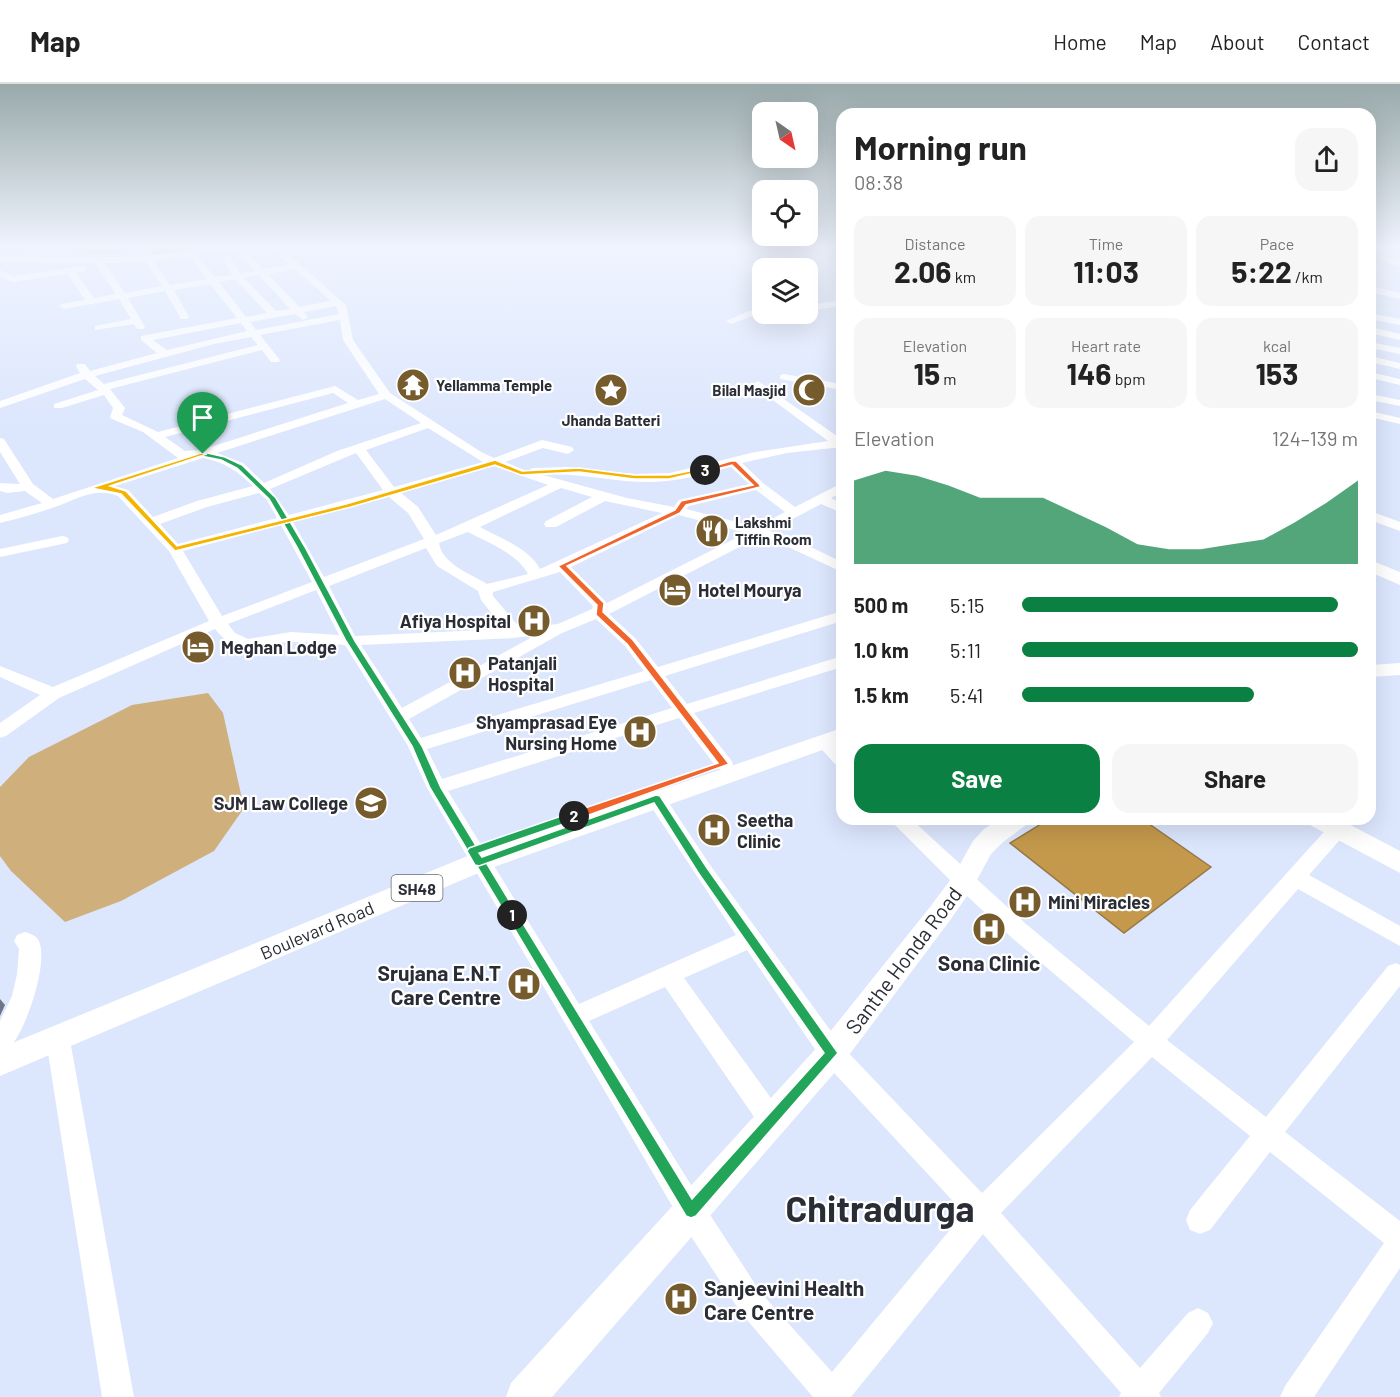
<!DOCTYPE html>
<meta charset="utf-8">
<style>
body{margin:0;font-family:Barlow,sans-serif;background:#f6f6f6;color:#222;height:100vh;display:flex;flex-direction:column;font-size:22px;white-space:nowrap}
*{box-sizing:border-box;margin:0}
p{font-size:20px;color:#767676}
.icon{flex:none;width:33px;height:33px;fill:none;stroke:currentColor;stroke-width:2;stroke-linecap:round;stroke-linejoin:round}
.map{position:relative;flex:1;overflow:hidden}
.panel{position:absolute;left:836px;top:24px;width:540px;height:717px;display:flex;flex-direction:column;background:#fff;border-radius:18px;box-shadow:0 6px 24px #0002}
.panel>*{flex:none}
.needle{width:39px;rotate:146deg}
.controls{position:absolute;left:752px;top:18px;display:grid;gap:12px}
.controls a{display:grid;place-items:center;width:66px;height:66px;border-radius:12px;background:#fff;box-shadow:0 6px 24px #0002;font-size:30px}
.pin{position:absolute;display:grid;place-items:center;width:51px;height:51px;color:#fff;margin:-62px -26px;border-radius:50% 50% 50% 0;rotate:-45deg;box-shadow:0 0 6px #0007}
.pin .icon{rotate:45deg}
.km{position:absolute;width:30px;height:30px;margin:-15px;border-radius:50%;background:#222;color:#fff;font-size:16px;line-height:30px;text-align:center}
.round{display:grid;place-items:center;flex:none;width:63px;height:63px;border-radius:18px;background:#f6f6f6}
.summary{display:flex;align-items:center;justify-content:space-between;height:102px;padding:0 18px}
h1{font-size:33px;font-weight:700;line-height:45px}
.stats{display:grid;grid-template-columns:repeat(3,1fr);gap:9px;height:102px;padding:6px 18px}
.stats div{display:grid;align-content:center;border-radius:15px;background:#f6f6f6;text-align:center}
.stats b{font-size:30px;font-weight:700}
.stats small{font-size:16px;font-weight:400}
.stats p{font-size:16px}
.chart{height:168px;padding:12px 18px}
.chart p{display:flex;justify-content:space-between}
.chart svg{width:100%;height:108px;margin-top:6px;fill:#0b8043;opacity:.7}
.action{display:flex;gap:12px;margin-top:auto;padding:12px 18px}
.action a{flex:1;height:69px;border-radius:18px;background:#0b8043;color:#fff;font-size:24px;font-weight:700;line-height:69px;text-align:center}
.action a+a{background:#f6f6f6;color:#222}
ul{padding:0 18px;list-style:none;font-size:20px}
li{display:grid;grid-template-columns:96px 72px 1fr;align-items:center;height:45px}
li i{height:15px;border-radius:8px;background:#0b8043}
header{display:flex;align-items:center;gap:36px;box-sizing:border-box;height:84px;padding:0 30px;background:#fff;border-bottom:2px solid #e0e0e0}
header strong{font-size:28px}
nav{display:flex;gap:33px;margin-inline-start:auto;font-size:21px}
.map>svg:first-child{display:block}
.green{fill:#cfaf7c}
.water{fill:#c4994c;stroke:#967945;stroke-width:1.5}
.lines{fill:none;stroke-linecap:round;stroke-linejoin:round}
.minor{fill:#fff;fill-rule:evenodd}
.major{fill:#fff;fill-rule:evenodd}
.shaded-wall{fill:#6f7684}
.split-1{fill:#22a559;stroke:#fff;stroke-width:1.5}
.split-2{fill:#22a559;stroke:#fff;stroke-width:1.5}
.split-3{fill:#f0652b;stroke:#fff;stroke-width:1.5}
.split-4{fill:#f5b400;stroke:#fff;stroke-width:1.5}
.labels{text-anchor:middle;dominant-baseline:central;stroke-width:4.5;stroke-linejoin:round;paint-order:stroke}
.far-poi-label{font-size:15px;font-weight:bold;fill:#2a2d36;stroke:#fff;text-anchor:start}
.shield{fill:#fff;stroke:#6a6c72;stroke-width:1.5}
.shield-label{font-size:16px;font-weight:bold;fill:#2a2d36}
.poi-label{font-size:18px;font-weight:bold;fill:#2a2d36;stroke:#fff;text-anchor:start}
.street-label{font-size:18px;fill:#2a2d36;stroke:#fff}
.near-street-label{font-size:21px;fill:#2a2d36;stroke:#fff}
.near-poi-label{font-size:21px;font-weight:bold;fill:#2a2d36;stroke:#fff}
.near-town-label{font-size:36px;font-weight:bold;fill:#2a2d36;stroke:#fff}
</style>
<header>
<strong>Map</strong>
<nav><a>Home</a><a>Map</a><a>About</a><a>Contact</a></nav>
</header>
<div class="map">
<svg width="1400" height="1313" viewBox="0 0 1400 1313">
<rect width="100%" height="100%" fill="#dce6fd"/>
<g class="green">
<path d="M0 161H129L130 165C109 174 91 168 70 167 47 166 23 167 0 168Z"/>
<path d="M143 161H230L157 172Z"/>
<path d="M208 609 223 629 244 724 214 767 121 817 65 838 11 787 0 772V703L29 673 132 621Z"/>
</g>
<path class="water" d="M1049 735H1142L1211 783 1124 849 1010 759Z"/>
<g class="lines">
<g class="minor">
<path d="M221 161H245L243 163 263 185 290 181 269 161H278L346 221 353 256 390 309 481 368 494 374 542 356 572 363 574 366 568 370 543 364 505 378 527 387 533 384 567 383 636 390 670 389 755 368 828 357 754 302 753 300 758 297 837 352 839 356 842 355V363L787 369 742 379 763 399 795 423 842 399V408L831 414 842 420V429L821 420 770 447 798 457 842 478V488L788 463 759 453 609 530 636 555 658 583 842 527V537L665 592 687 620 842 572V583L694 629 731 676 733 680 731 684 724 686 717 684 679 634 448 707 579 920 736 851 646 715 649 710 656 708 663 710 710 781 841 961 982 1109 1134 958 1011 853 951 797 889 735H911L1026 840 1149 942 1331 740 1338 738 1345 740 1348 745 1345 750 1309 791 1400 842V862L1298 805 1167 956 1266 1033 1388 882 1396 879 1400 881V902L1285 1048 1400 1137V1184L1314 1313H1280L1285 1302 1384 1159 1270 1068 1210 1146 1200 1150 1190 1146 1186 1136 1190 1126 1250 1052 1152 973 1001 1129 1140 1284 1188 1229 1198 1224 1208 1229 1213 1239 1208 1249 1159 1309 1161 1313H1119L1121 1309 983 1150 851 1313H813L741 1229 681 1137 427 704 408 662 345 561C328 560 310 558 293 558 261 558 240 576 215 545L59 614 6 652 0 654V639L40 611 0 593V582L53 603 209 537 169 467 118 412C94 403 78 415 55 423 37 429 18 435 0 439V431L42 419 25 407 7 409 0 407V399L20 400 0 368V354L4 355 33 400 53 415 178 374 143 348 112 335 110 333 113 324 104 311 62 324H54V320L98 306 85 295 0 324V317L80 289 76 282 77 280H85L90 287 157 269 141 256V252L237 234 210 200 174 206 189 233 187 235H181L165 207 128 214 145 243 143 245H137L134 240 95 246V242L131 235 119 215 64 225 59 222 61 220 85 216 68 190 12 198 0 192V186L13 192 83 182 86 183V187L76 189 94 214 116 210 95 179 0 178V172L78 174 148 172ZM235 164 255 187 240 189 230 173 227 172 223 175 232 191 215 193 196 170ZM189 171 207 195 170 201 153 177ZM146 178 162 202 125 209 104 179ZM295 185 331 217 299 223 268 190ZM259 191 290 225 276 227 244 194ZM235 195 267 229 246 233 219 198ZM336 222 339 230 256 246 250 238 295 230 303 236 308 233 304 228ZM340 236 343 256 379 310 358 316 335 302 158 348 122 331 125 324 110 305 262 266 271 278H279L280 276 260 251ZM241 239 247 247 167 266 153 256ZM251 253 258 261 104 300 95 292 214 260ZM333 309 348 319 201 366 185 367 165 353ZM385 315 421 339 337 367 264 399 243 379 217 369ZM428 344 483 378 394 403 366 366ZM356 369 383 406 289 431 270 405ZM203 374C225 378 237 387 253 402L197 417 153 433 128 406 115 402ZM494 382 548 401 436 451 418 423 401 409ZM731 383 749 400 679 416 674 423 627 414 543 391C580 388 616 399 654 398 680 397 705 390 731 383ZM561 404 592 413 546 437 544 440 546 443H556L605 417 662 429 540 485C529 464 500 454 480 443ZM756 406 785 428 757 443 686 425 689 422ZM259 409 267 416 277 434 178 460 160 440 207 423ZM389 413 408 429 424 455 324 493 293 438ZM679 431 746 449 607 519 571 483ZM281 441 312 498 222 532 183 467ZM468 448C488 459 517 469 528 490L487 500C471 490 442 480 439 459ZM426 464 437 482 478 507 481 516 504 545 355 552 329 502ZM560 488 593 522 592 525 558 540 520 544 493 512V508ZM316 506 339 551 291 548 248 555 235 549 228 540ZM596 535 624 561 644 587 421 654 409 635 562 549ZM536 551 402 624 361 561 513 554ZM651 596 672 624 442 695 427 665ZM747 866 823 977 964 1129 832 1288 761 1209 701 1117 589 937 665 903 763 1046 772 1049 781 1046 785 1037 781 1028 684 894Z"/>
<path d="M1400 162V168L1390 174 1400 176V182L1380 177V173L1386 170 1370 167V163L1392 166Z"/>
<path d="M1370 202 1400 209V215L1370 208Z"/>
<path d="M842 216V222L807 227V221Z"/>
<path d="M762 225V230H765L753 232 731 240 726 237 748 227Z"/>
<path d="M1370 229 1400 235V241L1370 235Z"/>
<path d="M1370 243 1400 250V256L1370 249Z"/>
<path d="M1370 258 1400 264V270L1370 264Z"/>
<path d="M1370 272 1400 279V285L1370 278Z"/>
<path d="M1370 288 1400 295V301L1370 294Z"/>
<path d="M784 290 842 300V306L780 295V291Z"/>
<path d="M1370 310 1400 316V322L1370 316Z"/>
<path d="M1370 327 1400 334V340L1370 333Z"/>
<path d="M1370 427 1400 438V447L1370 436Z"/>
<path d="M62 452 67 453 69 456 67 459 0 473V465Z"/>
<path d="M823 651 829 653 842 665V682L835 680 814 657 817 653Z"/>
<path d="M25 848C29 849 34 851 37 854 52 872 25 950 9 964 8 965 1 967 0 968V937L12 912 17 890 19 865 14 857 17 851Z"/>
<path d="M58 945 66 948 70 956 134 1313H102L46 956 50 948Z"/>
</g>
<g class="major">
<path d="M1370 476 1400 488V501L1370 488Z"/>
<path d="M1400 579V591L1370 593V581Z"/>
<path d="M842 644V659L488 785 0 992V964L470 771Z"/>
<path d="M999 735H1029L1026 741 1002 759 991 770 972 805 948 839 843 979 552 1313H506L511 1299 821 959 930 823 954 791 973 757 984 745Z"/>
<path d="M1307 735H1339L1400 767V789L1310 741Z"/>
</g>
</g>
<path class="shaded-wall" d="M0 915 5 921 0 932Z"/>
<linearGradient id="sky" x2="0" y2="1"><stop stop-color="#99a9aa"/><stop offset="0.47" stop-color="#eff4fe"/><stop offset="1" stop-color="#eff4fe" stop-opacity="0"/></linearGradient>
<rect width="1400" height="345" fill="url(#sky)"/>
<path class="split-1" d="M203 368 225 373 242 381 276 414 305 463 355 557 422 662 441 704 516 828V834H508L430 704 412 662 346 557 297 463 269 415 237 384 221 376 201 372Z"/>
<path class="split-2" d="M656 711 660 712 707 784 838 969 696 1132 691 1134 686 1132 508 834V828H516L692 1115 824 969 699 790 654 719 479 782 475 781 467 767 469 764 570 729H578L579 732 578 735 479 769 482 773Z"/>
<path class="split-3" d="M731 377H736L760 401V403L686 421 680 429 567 482 604 519 603 528 633 556 729 680 578 735H570V729L718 679 627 560 596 531 597 521 558 482 675 426 681 417 753 401 732 381 705 388 701 386Z"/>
<path class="split-4" d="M201 369 207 370 110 402 126 407 177 462 346 420 495 376 522 387 579 384 634 391H669L705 384 708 386 669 395H634L579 388 521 391 495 381 351 423 175 467 121 410 91 404Z"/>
<defs>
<symbol id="temple-disc" viewBox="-11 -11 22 22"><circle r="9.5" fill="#765b2d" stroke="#fff"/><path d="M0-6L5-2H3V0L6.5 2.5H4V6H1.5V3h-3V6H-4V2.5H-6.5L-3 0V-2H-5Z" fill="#fff"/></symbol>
<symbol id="sight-disc" viewBox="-11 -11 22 22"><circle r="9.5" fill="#765b2d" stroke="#fff"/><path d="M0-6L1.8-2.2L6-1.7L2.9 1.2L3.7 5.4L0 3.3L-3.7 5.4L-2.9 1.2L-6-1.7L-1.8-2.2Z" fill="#fff"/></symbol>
<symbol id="mosque-disc" viewBox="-11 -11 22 22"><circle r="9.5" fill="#765b2d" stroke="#fff"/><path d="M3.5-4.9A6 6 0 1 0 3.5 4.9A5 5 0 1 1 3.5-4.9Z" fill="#fff"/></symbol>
<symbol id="restaurant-disc" viewBox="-11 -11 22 22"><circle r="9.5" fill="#765b2d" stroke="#fff"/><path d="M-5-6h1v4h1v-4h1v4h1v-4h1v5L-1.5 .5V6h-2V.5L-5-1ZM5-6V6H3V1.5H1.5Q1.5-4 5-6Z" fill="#fff"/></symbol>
<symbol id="hotel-disc" viewBox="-11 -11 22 22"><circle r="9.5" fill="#765b2d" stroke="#fff"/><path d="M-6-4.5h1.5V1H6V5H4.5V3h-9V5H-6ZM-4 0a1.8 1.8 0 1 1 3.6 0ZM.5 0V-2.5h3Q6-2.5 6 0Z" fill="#fff"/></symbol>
<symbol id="hospital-disc" viewBox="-11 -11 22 22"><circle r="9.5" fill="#765b2d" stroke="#fff"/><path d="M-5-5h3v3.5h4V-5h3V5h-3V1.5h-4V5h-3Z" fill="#fff"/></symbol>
<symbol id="university-disc" viewBox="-11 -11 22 22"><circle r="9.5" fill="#765b2d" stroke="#fff"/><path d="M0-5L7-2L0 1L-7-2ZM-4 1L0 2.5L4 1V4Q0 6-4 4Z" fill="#fff"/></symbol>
</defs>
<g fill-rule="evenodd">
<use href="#temple-disc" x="394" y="282" width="38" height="38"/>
<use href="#sight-disc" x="592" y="287" width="38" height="38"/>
<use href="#mosque-disc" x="790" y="287" width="38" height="38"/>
<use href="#restaurant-disc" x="693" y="428" width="38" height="38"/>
<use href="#hotel-disc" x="656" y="487" width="38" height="38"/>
<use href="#hospital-disc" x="515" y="518" width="38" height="38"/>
<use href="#hotel-disc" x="179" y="544" width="38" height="38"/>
<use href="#hospital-disc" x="446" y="570" width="38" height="38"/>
<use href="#hospital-disc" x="621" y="629" width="38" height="38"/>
<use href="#university-disc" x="352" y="700" width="38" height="38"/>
<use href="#hospital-disc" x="695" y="727" width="38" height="38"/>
<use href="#hospital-disc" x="1006" y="799" width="38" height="38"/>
<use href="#hospital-disc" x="970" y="826" width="38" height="38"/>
<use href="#hospital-disc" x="505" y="881" width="38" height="38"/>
<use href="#hospital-disc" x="662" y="1196" width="38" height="38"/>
</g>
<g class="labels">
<g class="far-poi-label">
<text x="436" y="301">Yellamma Temple</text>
<text x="786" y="306" text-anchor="end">Bilal Masjid</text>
<text x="611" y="336" text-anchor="middle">Jhanda Batteri</text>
<text x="735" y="438">Lakshmi<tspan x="735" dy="17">Tiffin Room</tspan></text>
</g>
<rect class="shield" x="391.5" y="791" width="51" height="26" rx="4.5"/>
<g class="shield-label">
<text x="417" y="804">SH48</text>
</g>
<g class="poi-label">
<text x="698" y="506">Hotel Mourya</text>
<text x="511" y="537" text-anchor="end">Afiya Hospital</text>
<text x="221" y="563">Meghan Lodge</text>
<text x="488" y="579">Patanjali<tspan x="488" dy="21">Hospital</tspan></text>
<text x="617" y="638" text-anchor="end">Shyamprasad Eye<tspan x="617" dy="21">Nursing Home</tspan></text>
<text x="348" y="719" text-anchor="end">SJM Law College</text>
<text x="737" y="736">Seetha<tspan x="737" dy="21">Clinic</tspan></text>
<text x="1048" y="818">Mini Miracles</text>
</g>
<g class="street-label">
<text transform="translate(317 846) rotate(-23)">Boulevard Road</text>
</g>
<g class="near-street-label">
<text transform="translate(903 876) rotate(-53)">Santhe Honda Road</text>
</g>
<g class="near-poi-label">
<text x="989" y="878">Sona Clinic</text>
<text x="501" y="888" text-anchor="end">Srujana E.N.T<tspan x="501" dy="24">Care Centre</tspan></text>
<text x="704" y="1203" text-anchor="start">Sanjeevini Health<tspan x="704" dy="24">Care Centre</tspan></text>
</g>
<g class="near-town-label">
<text x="880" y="1123">Chitradurga</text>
</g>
</g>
</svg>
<div class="controls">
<a><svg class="needle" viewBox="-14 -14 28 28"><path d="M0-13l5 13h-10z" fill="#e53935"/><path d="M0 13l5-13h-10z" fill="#767676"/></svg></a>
<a><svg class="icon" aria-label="locate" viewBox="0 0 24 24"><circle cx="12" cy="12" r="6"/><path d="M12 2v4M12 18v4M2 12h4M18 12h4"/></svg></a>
<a><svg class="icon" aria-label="layers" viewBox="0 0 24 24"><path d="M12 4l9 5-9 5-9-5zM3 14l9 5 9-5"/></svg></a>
</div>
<div class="pin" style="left:203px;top:370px;background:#1e9e55"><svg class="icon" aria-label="arrive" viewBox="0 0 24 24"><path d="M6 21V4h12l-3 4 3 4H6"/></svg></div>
<b class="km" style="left:512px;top:831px">1</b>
<b class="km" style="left:574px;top:732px">2</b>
<b class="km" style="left:705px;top:386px">3</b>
<section class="panel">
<div class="summary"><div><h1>Morning run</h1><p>08:38</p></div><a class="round"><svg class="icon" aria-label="share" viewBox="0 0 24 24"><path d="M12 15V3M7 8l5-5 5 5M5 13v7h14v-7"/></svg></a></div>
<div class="stats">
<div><p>Distance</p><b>2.06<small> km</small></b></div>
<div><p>Time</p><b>11:03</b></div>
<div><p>Pace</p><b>5:22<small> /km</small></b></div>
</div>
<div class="stats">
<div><p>Elevation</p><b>15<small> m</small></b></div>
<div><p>Heart rate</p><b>146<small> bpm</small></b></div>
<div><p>kcal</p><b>153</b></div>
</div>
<div class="chart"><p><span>Elevation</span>124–139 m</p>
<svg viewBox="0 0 160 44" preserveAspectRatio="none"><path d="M0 44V10L10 6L20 8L30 12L40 17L50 17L60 17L70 23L80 29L90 36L100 38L110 38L120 36L130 34L140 27L150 19L160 10V44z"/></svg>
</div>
<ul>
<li><b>500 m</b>5:15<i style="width:94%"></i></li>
<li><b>1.0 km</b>5:11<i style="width:100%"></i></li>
<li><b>1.5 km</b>5:41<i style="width:69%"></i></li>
</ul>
<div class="action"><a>Save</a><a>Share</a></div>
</section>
</div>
